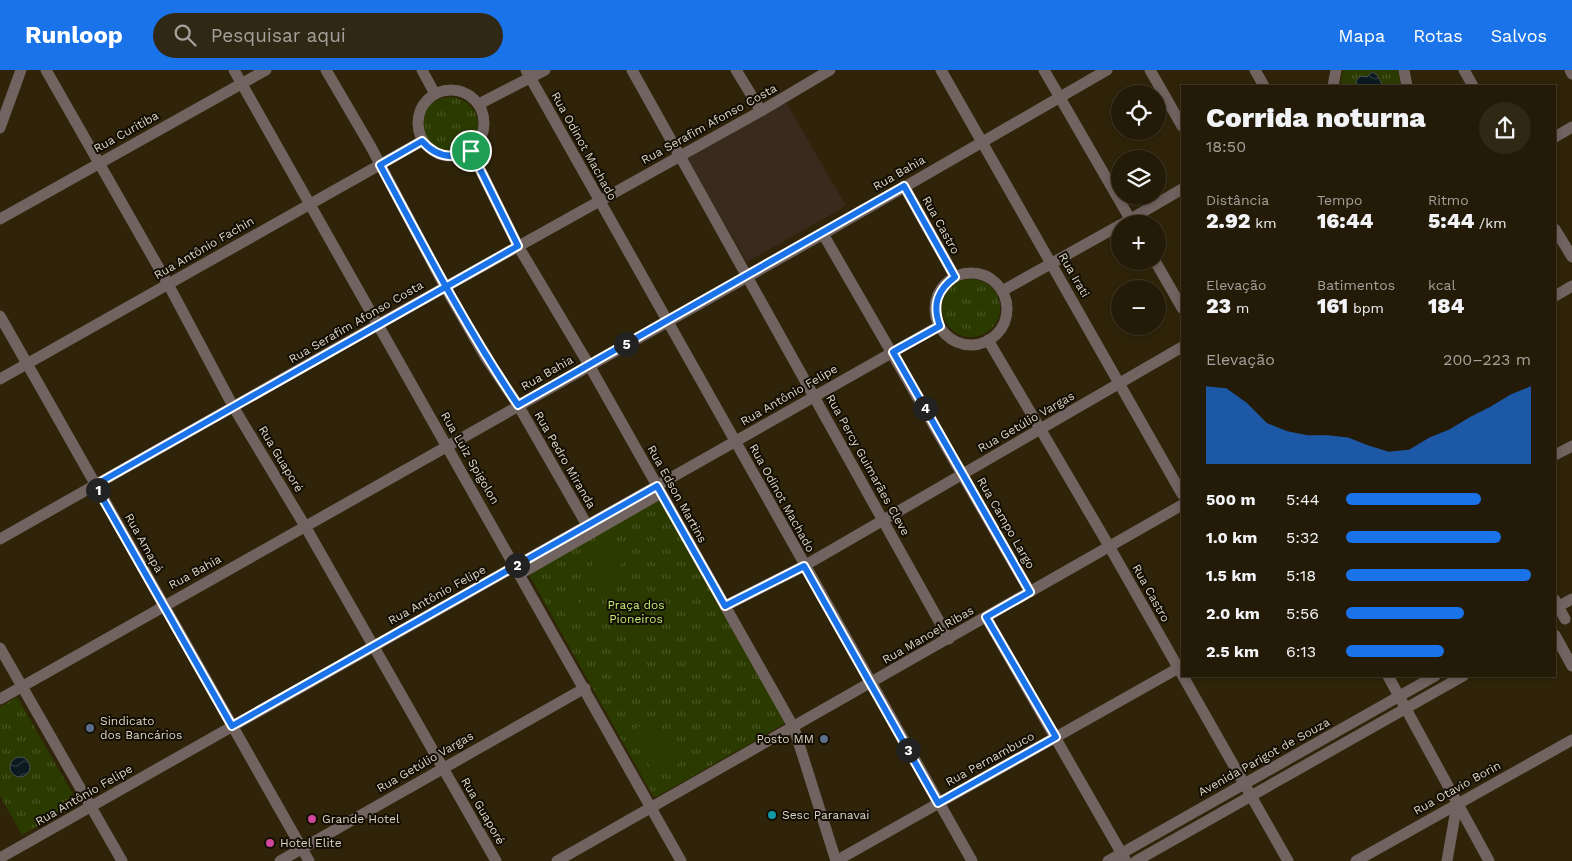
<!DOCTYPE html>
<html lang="pt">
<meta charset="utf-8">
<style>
body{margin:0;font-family:"Work Sans",sans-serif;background:#2f2815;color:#f1f3f6;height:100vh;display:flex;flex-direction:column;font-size:19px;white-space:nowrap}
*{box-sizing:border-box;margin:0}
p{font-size:16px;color:#a3a19b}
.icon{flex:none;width:28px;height:28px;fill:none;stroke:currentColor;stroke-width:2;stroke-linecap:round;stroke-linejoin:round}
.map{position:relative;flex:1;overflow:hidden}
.side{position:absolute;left:1181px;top:15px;width:375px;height:592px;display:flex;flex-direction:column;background:#231b07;border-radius:0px;box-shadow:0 2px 8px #0003,0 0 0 1px #403928}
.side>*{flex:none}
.buttons{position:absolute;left:1111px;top:15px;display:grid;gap:10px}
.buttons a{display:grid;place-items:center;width:55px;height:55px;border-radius:50%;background:#231b07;box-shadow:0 2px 8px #0003,0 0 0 1px #403928;font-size:25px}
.pin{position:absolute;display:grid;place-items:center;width:42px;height:42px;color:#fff;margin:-21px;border:2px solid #fff;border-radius:50%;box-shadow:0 1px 5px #0007}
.km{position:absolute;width:25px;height:25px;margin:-12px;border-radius:50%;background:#222;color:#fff;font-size:14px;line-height:25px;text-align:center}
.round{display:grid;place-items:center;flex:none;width:52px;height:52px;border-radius:26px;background:#2f2815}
.overview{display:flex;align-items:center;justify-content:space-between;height:85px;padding:0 25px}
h1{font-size:28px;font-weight:800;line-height:38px}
.figures{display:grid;grid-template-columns:repeat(3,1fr);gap:8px;height:85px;padding:5px 25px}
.figures div{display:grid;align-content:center}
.figures b{font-size:21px;font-weight:800}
.figures small{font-size:14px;font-weight:400}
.figures p{font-size:14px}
.chart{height:140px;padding:10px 25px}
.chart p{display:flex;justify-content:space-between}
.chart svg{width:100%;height:90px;margin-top:5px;fill:#1a73e8;opacity:.7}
ul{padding:0 25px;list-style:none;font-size:16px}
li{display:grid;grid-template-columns:80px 60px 1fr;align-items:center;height:38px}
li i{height:12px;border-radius:6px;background:#1a73e8}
header{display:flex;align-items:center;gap:30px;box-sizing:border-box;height:70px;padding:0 25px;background:#1a73e8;color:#fff}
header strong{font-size:24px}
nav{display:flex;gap:28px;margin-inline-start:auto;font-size:18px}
.search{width:350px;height:45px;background:#2f2815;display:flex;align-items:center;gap:12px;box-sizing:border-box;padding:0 18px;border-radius:28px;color:#a3a19b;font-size:19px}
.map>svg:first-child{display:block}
.education{fill:#382a1d}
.park{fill:url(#park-tufts)}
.pitch{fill:#2b3b00}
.water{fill:url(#water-waves);stroke:#4a5152}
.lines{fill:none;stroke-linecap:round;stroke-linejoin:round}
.minor{stroke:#71635f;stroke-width:11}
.route-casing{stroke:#fff;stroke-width:10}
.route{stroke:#1a73e8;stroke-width:6}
.service-dot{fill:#5c6f8a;stroke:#130e04;stroke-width:2}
.culture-dot{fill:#0f9aa8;stroke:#130e04;stroke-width:2}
.hotel-dot{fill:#d1479c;stroke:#130e04;stroke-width:2}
.labels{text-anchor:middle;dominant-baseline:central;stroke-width:4;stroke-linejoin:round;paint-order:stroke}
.street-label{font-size:12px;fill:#dcd5c6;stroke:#130e04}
.park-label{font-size:12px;fill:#c2eb71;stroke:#130e04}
.poi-label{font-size:12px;fill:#dcd5c6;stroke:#130e04;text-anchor:start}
</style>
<header>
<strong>Runloop</strong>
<div class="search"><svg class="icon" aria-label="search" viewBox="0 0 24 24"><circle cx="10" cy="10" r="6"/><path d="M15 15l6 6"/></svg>Pesquisar aqui</div>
<nav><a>Mapa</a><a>Rotas</a><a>Salvos</a></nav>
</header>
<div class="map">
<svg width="1572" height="791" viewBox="0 0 1572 791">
<defs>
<pattern id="park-tufts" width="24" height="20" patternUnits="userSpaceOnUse" patternTransform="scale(1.25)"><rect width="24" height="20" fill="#2b3b00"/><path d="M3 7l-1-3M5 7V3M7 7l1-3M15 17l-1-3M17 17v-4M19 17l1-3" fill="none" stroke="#495624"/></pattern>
<pattern id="water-waves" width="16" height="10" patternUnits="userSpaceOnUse" patternTransform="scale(1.25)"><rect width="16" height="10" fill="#0b1921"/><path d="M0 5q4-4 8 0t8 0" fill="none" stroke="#2e3a40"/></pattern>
</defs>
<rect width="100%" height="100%" fill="#2f2409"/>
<path class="education" d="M786 32 846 136 747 192 687 89Z"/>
<g class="park">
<path d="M1343 0H1398L1401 16H1340Z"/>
<circle cx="450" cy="55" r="28"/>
<circle cx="971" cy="238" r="29"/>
<path d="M654 430H660L784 649V654L656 727 653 726 528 503Z"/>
<path d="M17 627 78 733 22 765 0 726V637Z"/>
</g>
<g class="pitch">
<path d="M599 469 626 477 613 524 586 516Z"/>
<path d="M629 517 656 524 643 571 616 564Z"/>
<path d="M572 520 586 546 571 554 556 528Z"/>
<path d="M654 649 679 693 655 706 630 662Z"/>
</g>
<g class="water">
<path d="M1372 2 1377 5 1383 16H1358L1356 11 1360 6 1367 7Z"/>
<circle cx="20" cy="697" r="10"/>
</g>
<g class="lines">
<g class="minor">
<path d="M46 0 168 214 234 338 305 456 496 791"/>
<path d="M234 0 681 791"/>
<path d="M326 0 371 77 445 217 486 288 518 335 587 455"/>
<path d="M422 0 435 24"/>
<path d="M526 0 972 791"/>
<path d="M632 0 949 569"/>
<path d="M736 0 761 41"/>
<path d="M941 0 1182 424"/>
<path d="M1044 0 1133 154"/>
<path d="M1150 0 1182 56"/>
<path d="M1255 0 1264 16"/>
<path d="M1404 0 1407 16"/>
<path d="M1464 0 1473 16"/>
<path d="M1570 0 1572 4"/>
<path d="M1333 16 1336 0"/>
<circle cx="451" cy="53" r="33"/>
<path d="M479 34 545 0"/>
<path d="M0 58 21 0"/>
<path d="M1555 67 1572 57"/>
<path d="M471 81 518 176 589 295 794 658 836 791"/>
<path d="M904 116 955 207"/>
<path d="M0 149 266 0"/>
<path d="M1124 153 1182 119"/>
<path d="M1555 159 1572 187"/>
<path d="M823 164 1030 522"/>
<path d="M1155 191 1182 238"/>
<circle cx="971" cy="239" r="36"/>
<path d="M1002 221 1120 155"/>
<path d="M1555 226 1572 216"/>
<path d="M0 246 309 791"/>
<path d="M988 270 1109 476 1288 791"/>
<path d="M0 309 422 71"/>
<path d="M1555 385 1572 376"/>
<path d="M0 469 379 254 761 41 830 0"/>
<path d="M520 504 661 423"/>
<path d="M1555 530 1565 549"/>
<path d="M725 536 804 496 1182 277"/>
<path d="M1555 538 1572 529"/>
<path d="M986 547 1126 791"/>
<path d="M1555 565 1572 596"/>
<path d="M0 578 122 791"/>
<path d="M1388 606 1489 791"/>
<path d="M0 629 823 164 1107 0"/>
<path d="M0 788 939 256"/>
<path d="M280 791 585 618"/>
<path d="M557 791 1182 435"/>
<path d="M836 791 1182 596"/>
<path d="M1108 791 1435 606"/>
<path d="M1136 791 1463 606"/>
<path d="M1356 791 1572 670"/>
<path d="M1447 791 1457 734"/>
</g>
</g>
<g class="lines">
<defs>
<path id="route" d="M471 81 518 176C377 255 237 336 95 415L232 656 657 416 725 536 804 496 938 733 1056 667 986 547 1030 522 893 282 940 256C932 235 937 220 955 207L904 116 518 335C466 258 424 177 380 95L422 71C436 87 452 90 471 81"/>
</defs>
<use href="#route" class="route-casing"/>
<use href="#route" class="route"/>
</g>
<g class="service-dot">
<circle cx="90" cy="658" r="5"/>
<circle cx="824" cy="669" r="5"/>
</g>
<circle class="culture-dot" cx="772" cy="745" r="5"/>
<g class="hotel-dot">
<circle cx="312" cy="749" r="5"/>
<circle cx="270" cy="773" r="5"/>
</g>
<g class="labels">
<g class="street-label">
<text transform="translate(709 54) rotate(-29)">Rua Serafim Afonso Costa</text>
<text transform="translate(126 62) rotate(-29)">Rua Curitiba</text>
<text transform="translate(584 76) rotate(61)">Rua Odinot Machado</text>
<text transform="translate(899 103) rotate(-30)">Rua Bahia</text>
<text transform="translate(941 155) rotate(61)">Rua Castro</text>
<text transform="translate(204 178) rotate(-30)">Rua Antônio Fachin</text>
<text transform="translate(1074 205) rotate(60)">Rua Irati</text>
<text transform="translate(356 252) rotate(-30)">Rua Serafim Afonso Costa</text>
<text transform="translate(547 303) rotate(-30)">Rua Bahia</text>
<text transform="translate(789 325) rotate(-30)">Rua Antônio Felipe</text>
<text transform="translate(1026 352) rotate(-30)">Rua Getúlio Vargas</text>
<text transform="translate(470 388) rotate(60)">Rua Luiz Spigolon</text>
<text transform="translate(281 389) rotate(59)">Rua Guaporé</text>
<text transform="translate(565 390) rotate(60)">Rua Pedro Miranda</text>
<text transform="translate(868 395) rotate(61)">Rua Percy Guimarães Cleve</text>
<text transform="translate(677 424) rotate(61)">Rua Edson Martins</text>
<text transform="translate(782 428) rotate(61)">Rua Odinot Machado</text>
<text transform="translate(1006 453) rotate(60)">Rua Campo Largo</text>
<text transform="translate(144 473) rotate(61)">Rua Amapá</text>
<text transform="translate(195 502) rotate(-29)">Rua Bahia</text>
<text transform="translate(1151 523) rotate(61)">Rua Castro</text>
<text transform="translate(437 525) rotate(-29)">Rua Antônio Felipe</text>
<text transform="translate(928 565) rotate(-30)">Rua Manoel Ribas</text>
<text transform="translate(1264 687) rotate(-29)">Avenida Parigot de Souza</text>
<text transform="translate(990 689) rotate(-29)">Rua Pernambuco</text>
<text transform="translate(425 692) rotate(-30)">Rua Getúlio Vargas</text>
<text transform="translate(1457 718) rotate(-29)">Rua Otavio Borin</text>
<text transform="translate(84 725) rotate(-30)">Rua Antônio Felipe</text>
<text transform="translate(483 741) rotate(60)">Rua Guaporé</text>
</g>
<g class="park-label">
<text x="636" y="535">Praça dos<tspan x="636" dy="14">Pioneiros</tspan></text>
</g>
<g class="poi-label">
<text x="100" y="651">Sindicato<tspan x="100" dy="14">dos Bancários</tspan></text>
<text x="814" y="669" text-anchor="end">Posto MM</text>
<text x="782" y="745">Sesc Paranavai</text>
<text x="322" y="749">Grande Hotel</text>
<text x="280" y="773">Hotel Elite</text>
</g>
</g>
</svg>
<div class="buttons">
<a><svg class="icon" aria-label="locate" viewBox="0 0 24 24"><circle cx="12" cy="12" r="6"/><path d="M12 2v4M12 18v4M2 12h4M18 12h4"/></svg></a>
<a><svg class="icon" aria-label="layers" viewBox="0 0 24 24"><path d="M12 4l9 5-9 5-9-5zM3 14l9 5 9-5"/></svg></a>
<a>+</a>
<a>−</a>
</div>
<div class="pin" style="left:471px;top:81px;background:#1e9e55"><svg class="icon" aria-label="arrive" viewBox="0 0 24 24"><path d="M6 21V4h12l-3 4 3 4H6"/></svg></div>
<b class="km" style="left:98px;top:420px">1</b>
<b class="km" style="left:517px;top:495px">2</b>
<b class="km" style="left:908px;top:680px">3</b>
<b class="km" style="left:925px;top:338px">4</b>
<b class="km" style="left:626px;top:274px">5</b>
<section class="side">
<div class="overview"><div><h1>Corrida noturna</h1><p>18:50</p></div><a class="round"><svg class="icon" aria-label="share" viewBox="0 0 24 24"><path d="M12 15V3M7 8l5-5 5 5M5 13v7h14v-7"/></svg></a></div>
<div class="figures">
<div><p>Distância</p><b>2.92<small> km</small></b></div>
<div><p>Tempo</p><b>16:44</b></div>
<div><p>Ritmo</p><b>5:44<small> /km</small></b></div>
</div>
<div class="figures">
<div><p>Elevação</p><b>23<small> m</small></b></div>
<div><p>Batimentos</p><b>161<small> bpm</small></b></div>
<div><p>kcal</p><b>184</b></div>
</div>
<div class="chart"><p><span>Elevação</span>200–223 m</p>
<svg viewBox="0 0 160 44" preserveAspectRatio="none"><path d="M0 44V6L10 7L20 14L30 24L40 28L50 30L60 30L70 31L80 35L90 38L100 37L110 31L120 27L130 21L140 16L150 10L160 6V44z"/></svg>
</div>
<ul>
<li><b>500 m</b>5:44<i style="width:73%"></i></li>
<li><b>1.0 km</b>5:32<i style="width:84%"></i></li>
<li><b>1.5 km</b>5:18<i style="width:100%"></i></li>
<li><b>2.0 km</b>5:56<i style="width:64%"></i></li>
<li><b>2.5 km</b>6:13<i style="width:53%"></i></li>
</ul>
</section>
</div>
